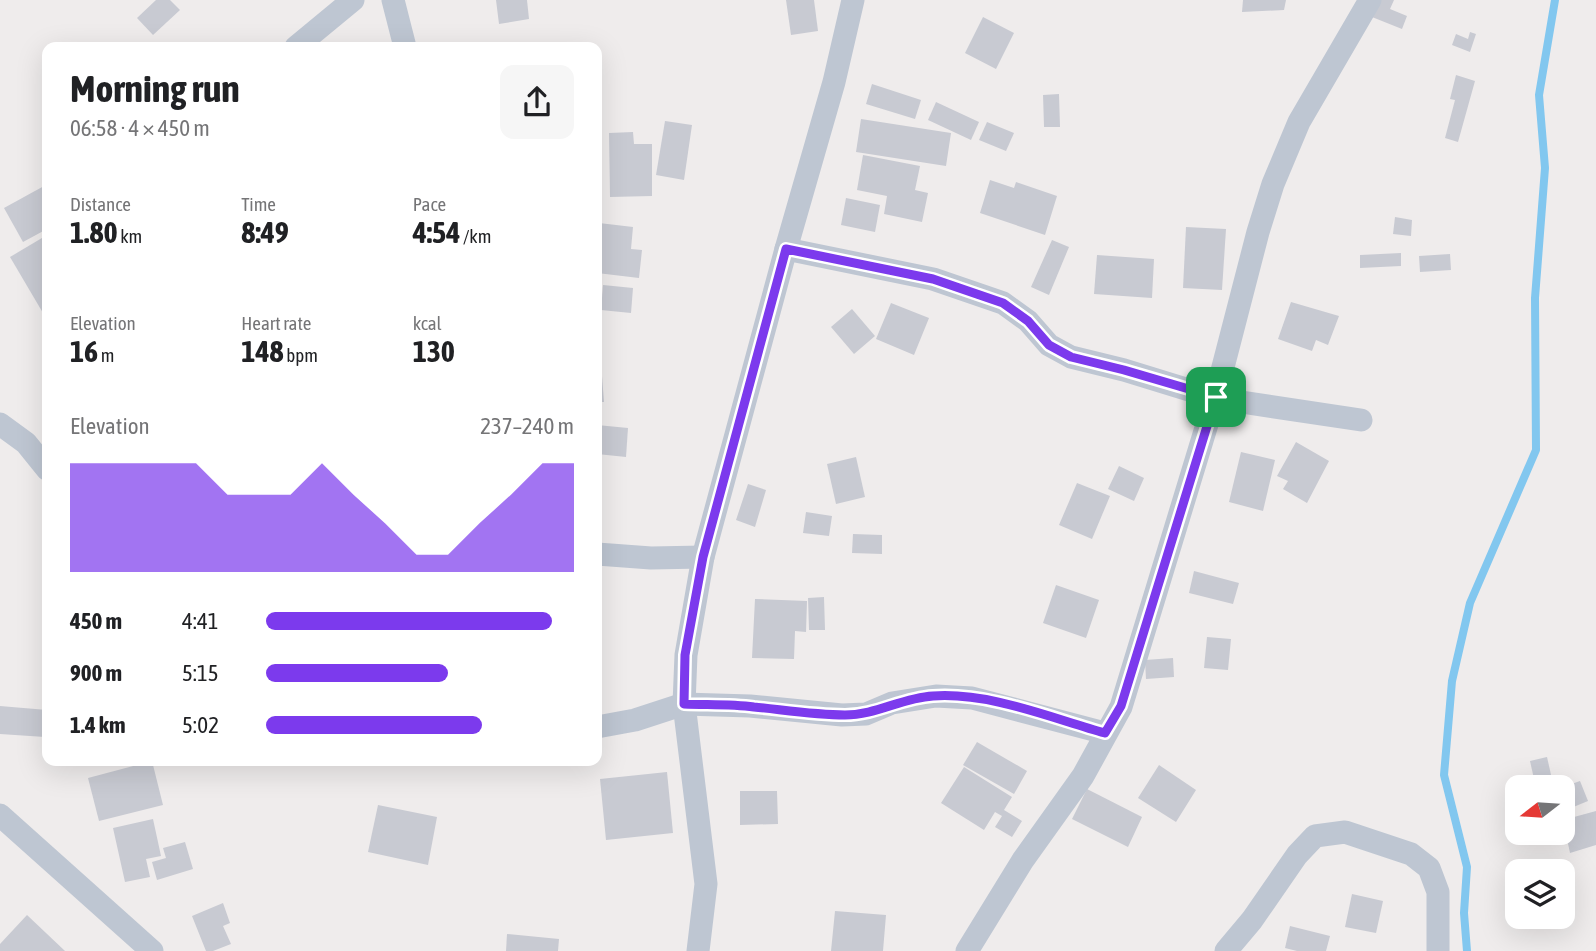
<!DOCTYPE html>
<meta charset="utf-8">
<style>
body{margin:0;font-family:"Asap Condensed",sans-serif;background:#f6f6f6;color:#202124;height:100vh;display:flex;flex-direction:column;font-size:26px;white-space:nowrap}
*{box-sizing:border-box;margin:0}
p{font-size:23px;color:#757577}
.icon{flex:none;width:38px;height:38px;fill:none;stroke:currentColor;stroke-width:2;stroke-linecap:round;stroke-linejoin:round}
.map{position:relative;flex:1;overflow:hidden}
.sheet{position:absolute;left:42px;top:42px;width:560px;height:724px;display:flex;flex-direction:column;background:#fff;border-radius:14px;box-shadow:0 7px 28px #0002}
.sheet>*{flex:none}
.needle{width:46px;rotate:253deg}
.controls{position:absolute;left:1505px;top:775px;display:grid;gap:14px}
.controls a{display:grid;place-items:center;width:70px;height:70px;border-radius:14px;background:#fff;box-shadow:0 7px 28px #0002;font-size:35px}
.pin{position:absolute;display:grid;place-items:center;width:60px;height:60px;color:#fff;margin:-30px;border-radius:14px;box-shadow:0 4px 10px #0006}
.round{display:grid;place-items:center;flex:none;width:74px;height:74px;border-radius:14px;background:#f6f6f6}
.overview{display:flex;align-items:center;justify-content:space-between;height:119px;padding:0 28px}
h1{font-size:38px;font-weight:700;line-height:52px}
.figures{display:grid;grid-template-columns:repeat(3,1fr);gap:10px;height:119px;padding:7px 28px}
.figures div{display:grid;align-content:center}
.figures b{font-size:30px;font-weight:700}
.figures small{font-size:19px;font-weight:400}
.figures p{font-size:19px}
.chart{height:196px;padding:14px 28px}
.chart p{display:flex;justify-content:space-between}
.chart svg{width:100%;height:126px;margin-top:7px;fill:#7c3aed;opacity:.7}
ul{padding:0 28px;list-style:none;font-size:23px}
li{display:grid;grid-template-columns:112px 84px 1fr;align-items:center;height:52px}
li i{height:18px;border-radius:9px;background:#7c3aed}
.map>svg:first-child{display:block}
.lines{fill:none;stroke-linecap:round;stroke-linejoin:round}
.stream{stroke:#82c7ef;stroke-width:8}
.building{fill:#c8cad2}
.minor{stroke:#bec6d2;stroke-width:23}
.route-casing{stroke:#fff;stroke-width:14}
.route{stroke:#7c3aed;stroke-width:9}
</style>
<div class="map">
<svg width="1596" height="951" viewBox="0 0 1596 951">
<rect width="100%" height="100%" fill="#efecec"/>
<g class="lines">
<path class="stream" d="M1467 951 1464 913 1467 867 1444 775 1452 681 1470 603 1536 450 1535 298 1545 168 1539 95 1555 0"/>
</g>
<g class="building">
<path d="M156 0H170L180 10 153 35 137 18Z"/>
<path d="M496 0H527L529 19 499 24Z"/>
<path d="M786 0H814L818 31 791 35Z"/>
<path d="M1243 0H1286L1284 10 1242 12Z"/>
<path d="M1379 0H1394L1390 9 1407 16 1402 29 1372 17Z"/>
<path d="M983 17 1014 33 996 69 965 53Z"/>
<path d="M1470 32 1476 34 1470 52 1452 45 1456 34 1468 39Z"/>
<path d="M1456 75 1475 81 1458 142 1445 138 1455 100 1450 99Z"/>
<path d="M872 84 921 100 915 119 866 104Z"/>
<path d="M1059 94 1060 127H1044L1043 95Z"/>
<path d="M936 102 979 122 971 140 928 120Z"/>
<path d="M861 119 951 133 946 166 856 152Z"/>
<path d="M665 121 692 125 684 180 656 175Z"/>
<path d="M987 122 1014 133 1006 151 979 140Z"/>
<path d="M633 132 634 144H652V196L610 197 609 133Z"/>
<path d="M863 155 920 166 915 190 928 193 922 222 884 214 887 196 857 190Z"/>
<path d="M990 180 1014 188 1016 182 1057 196 1045 235 980 213Z"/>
<path d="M44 186 47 193V229L23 242 4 208Z"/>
<path d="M846 198 880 205 875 232 841 225Z"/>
<path d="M1395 217 1412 220 1411 236 1393 234Z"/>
<path d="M599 223 633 227 631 249 642 250 639 278 597 273Z"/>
<path d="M1186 227 1226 229 1222 290 1183 288Z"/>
<path d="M47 235V311L43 313 10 257Z"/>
<path d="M1052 240 1069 247 1049 295 1031 287Z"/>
<path d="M1401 253V266L1360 268V255Z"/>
<path d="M1450 254 1451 270 1420 272 1419 256Z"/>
<path d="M1097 255 1154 259 1152 298 1094 294Z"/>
<path d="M603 285 633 288 631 313 601 310Z"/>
<path d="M1291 302 1339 316 1328 345 1316 340 1312 351 1278 339Z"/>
<path d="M891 303 929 318 914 355 876 339Z"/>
<path d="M852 309 875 336 854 354 831 327Z"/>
<path d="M597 376H602L604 402H597Z"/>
<path d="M597 425 628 428 626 457 597 454Z"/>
<path d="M1296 442 1329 461 1307 503 1283 489 1288 481 1277 476Z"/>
<path d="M1241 452 1275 460 1263 511 1229 502Z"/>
<path d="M856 457 865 497 836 504 827 464Z"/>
<path d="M1119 466 1144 478 1134 501 1108 489Z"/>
<path d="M1077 483 1110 496 1092 539 1059 525Z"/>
<path d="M748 484 766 490 755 527 736 520Z"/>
<path d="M806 512 832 516 829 536 803 533Z"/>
<path d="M853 534 882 535V554L852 553Z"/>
<path d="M1194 571 1239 583 1233 604 1189 593Z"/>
<path d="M1056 585 1099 600 1086 638 1043 623Z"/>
<path d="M824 597 825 630H809L808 598Z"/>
<path d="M755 599 807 601 806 632 795 631 794 659 752 658Z"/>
<path d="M1207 637 1231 639 1228 670 1204 668Z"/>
<path d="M1173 658 1174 677 1146 679 1145 660Z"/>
<path d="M0 706 47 710 45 737 0 734Z"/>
<path d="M977 742 1027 771 1014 794 963 765Z"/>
<path d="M1547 757 1554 788H1536L1530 761Z"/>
<path d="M152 761 163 805 99 821 88 778Z"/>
<path d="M1159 765 1196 790 1176 822 1138 798Z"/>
<path d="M964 767 1012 797 1004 810 1022 821 1012 837 995 827 1002 816 995 812 984 830 941 803Z"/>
<path d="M667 772 673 833 606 840 600 779Z"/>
<path d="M1580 781 1588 801 1571 808 1563 787Z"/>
<path d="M1087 789 1142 817 1128 847 1072 819Z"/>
<path d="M740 791H777L778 824 740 825Z"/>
<path d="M378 805 437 817 428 865 368 852Z"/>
<path d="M1596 811V845L1570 853 1563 820Z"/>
<path d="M153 819 161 856 146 859 150 877 125 882 113 828Z"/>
<path d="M185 842 193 869 157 880 152 862 166 858 163 848Z"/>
<path d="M1352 894 1383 901 1376 933 1345 927Z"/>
<path d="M223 903 230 923 223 926 231 944 213 951H206L192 916Z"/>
<path d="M835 911 886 915 883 951H831Z"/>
<path d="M27 915 65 951H0V944Z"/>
<path d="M1290 926 1330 936 1326 951H1297L1285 948Z"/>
<path d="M507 934 559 939 558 951H506Z"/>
</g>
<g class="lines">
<g class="minor">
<path d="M393 0 405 47"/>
<path d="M296 47 353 0"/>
<path d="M786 249 933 279 1003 303 1028 321 1049 345 1071 357 1124 370 1215 398 1361 420"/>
<path d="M0 424 26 443 47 469"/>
<path d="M597 554 651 558 703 557"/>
<path d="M597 727 635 720 684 704 750 706 842 715 866 714 892 703 936 696 972 698 1105 733"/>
<path d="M0 815 152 951"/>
<path d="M698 951 706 884 684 704 686 655 703 557 786 249 834 82 853 0"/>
<path d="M967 951 1023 860 1083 776 1121 707 1215 398 1258 232 1273 184 1299 122 1370 0"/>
<path d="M1226 951 1252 920 1297 855 1315 836 1345 832 1411 854 1429 868 1438 892V951"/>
</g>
</g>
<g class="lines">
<defs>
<path id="route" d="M786 249 933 279 1003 303 1028 321 1049 345 1071 357 1124 370 1216 397 1121 706 1105 733C1051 718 990 692 933 696 901 698 876 715 845 715 815 715 784 710 754 707 731 704 707 705 684 704L685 655 703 557Z"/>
</defs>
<use href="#route" class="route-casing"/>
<use href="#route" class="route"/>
</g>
</svg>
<div class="controls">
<a><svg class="needle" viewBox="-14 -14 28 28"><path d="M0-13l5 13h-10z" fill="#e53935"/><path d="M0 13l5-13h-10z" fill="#757577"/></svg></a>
<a><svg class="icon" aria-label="layers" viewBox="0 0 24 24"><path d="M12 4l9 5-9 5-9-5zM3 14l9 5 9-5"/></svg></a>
</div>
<div class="pin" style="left:1216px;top:397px;background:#1e9e55"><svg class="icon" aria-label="arrive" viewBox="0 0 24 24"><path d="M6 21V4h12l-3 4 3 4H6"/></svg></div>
<section class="sheet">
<div class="overview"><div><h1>Morning run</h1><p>06:58 · 4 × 450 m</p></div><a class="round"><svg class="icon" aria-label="share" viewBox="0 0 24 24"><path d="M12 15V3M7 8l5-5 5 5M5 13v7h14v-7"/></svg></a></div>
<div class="figures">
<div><p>Distance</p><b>1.80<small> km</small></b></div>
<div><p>Time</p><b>8:49</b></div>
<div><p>Pace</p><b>4:54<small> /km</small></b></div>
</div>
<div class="figures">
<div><p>Elevation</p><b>16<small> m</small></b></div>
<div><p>Heart rate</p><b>148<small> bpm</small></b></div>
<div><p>kcal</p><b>130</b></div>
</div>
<div class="chart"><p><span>Elevation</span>237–240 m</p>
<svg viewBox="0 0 160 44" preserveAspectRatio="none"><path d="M0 44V6L10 6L20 6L30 6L40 6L50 17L60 17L70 17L80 6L90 17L100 27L110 38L120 38L130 27L140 17L150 6L160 6V44z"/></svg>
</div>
<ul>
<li><b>450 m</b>4:41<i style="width:93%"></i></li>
<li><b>900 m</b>5:15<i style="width:59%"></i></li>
<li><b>1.4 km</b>5:02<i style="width:70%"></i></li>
</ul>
</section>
</div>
